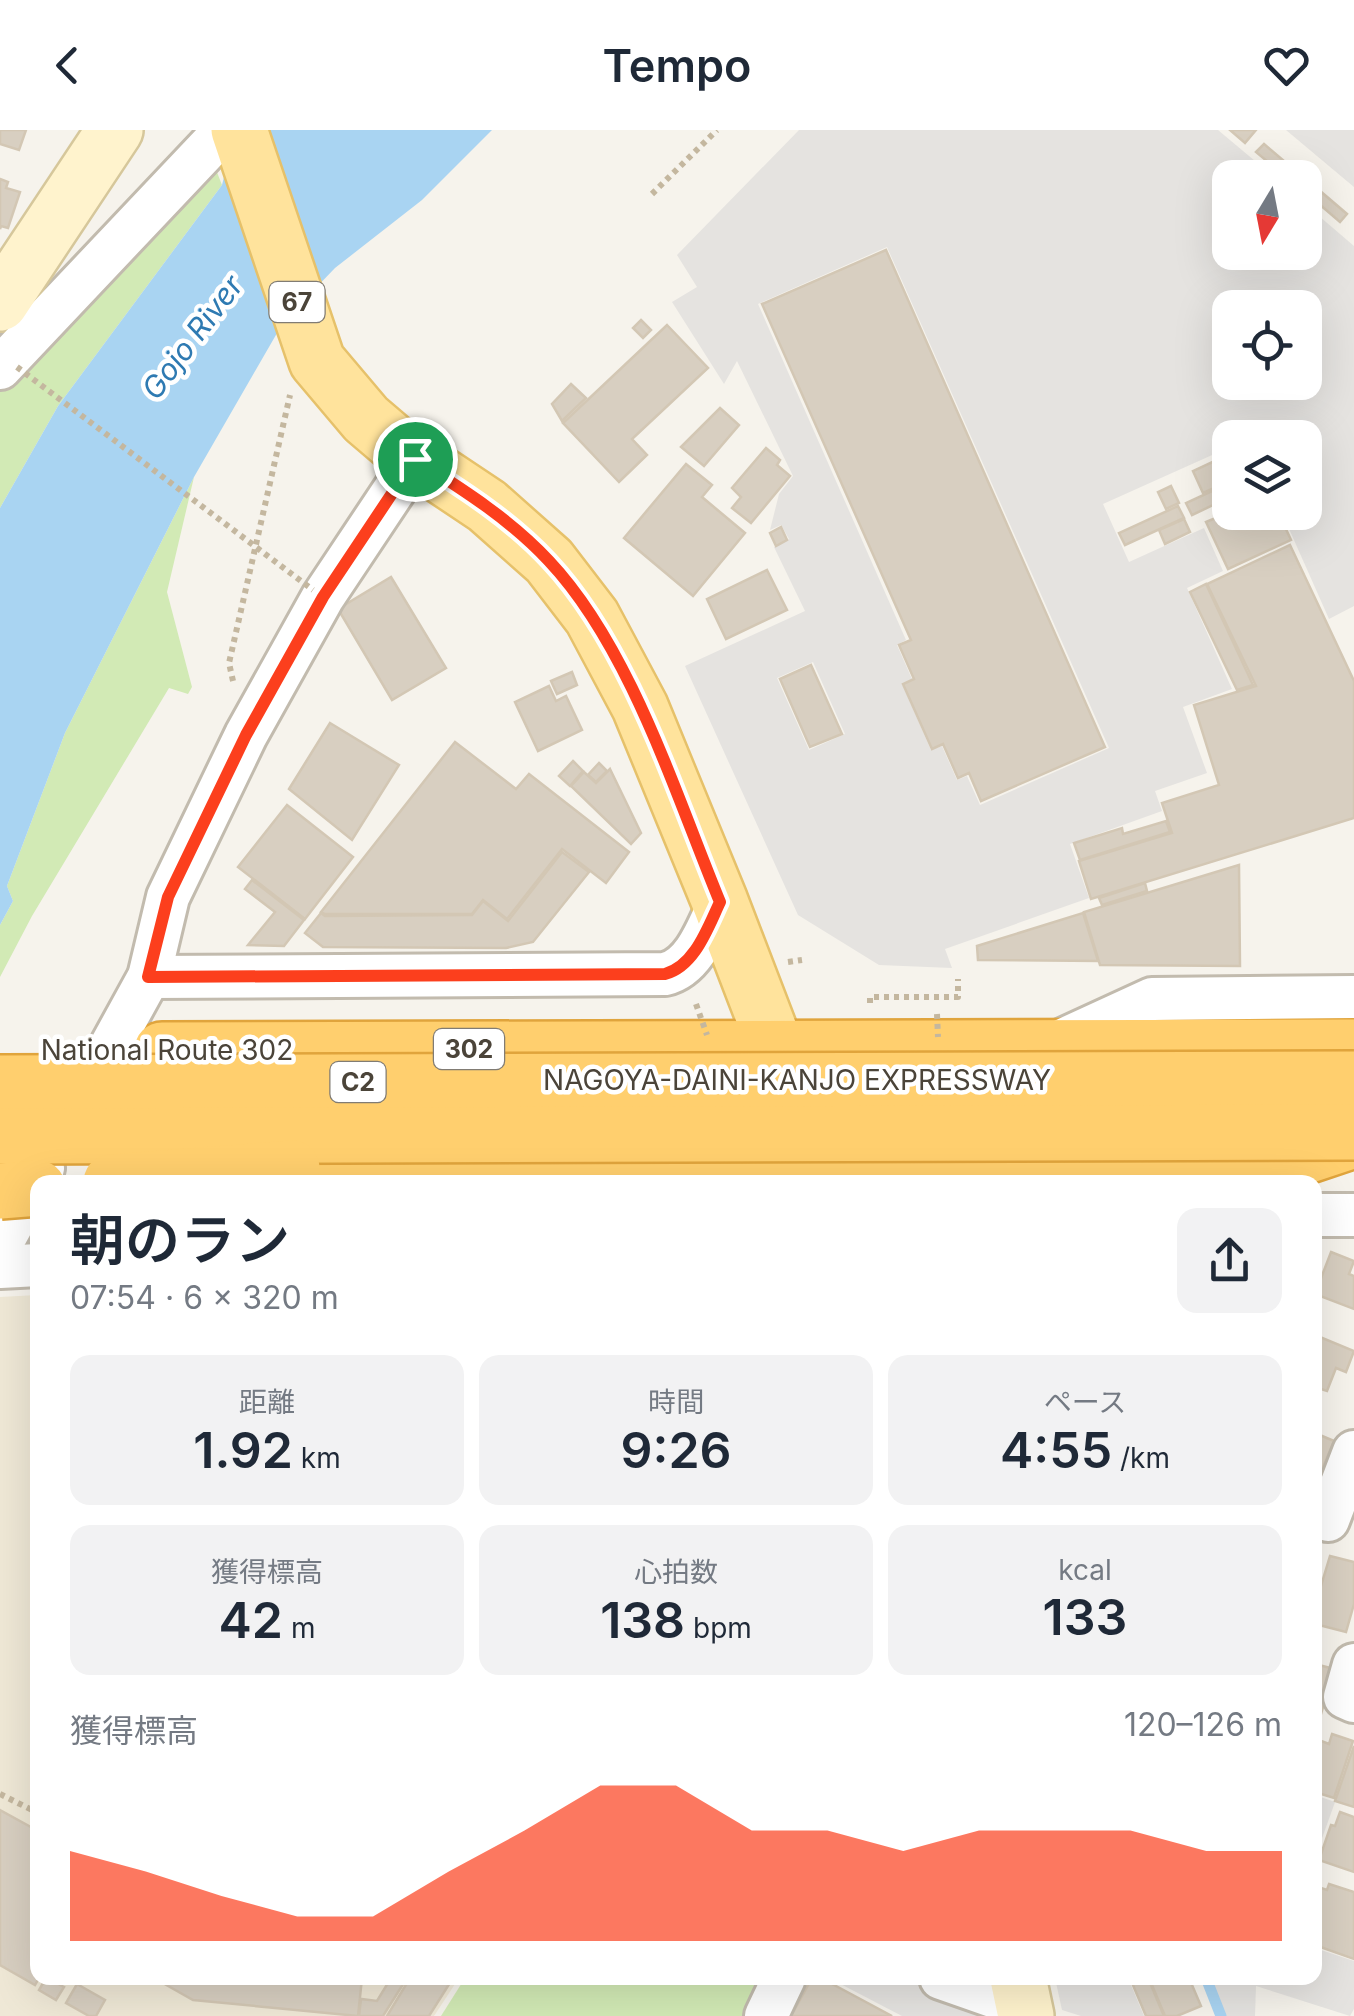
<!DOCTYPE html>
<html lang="ja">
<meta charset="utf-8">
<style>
body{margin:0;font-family:Inter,"Noto Sans JP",sans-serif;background:#f2f2f3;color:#1f2937;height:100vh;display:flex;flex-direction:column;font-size:38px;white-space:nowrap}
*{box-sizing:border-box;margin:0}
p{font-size:32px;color:#747a83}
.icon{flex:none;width:55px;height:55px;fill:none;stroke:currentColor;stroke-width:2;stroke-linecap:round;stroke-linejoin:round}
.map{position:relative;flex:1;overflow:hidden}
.side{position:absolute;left:30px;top:1045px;width:1292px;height:810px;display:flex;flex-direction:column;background:#fff;border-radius:20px;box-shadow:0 10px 40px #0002}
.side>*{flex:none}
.needle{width:65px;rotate:190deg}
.tools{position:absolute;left:1212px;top:30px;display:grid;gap:20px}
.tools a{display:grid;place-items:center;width:110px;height:110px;border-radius:20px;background:#fff;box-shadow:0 10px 40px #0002;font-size:50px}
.pin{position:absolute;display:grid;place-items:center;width:85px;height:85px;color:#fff;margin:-42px;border:5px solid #fff;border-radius:50%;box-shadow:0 2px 10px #0007}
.round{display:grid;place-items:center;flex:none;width:105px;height:105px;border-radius:20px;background:#f2f2f3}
.head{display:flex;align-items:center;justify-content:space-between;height:170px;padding:0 40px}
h1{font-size:55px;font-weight:600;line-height:75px}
.metrics{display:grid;grid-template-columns:repeat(3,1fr);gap:15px;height:170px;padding:10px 40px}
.metrics div{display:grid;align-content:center;border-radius:20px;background:#f2f2f3;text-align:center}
.metrics b{font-size:50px;font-weight:600}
.metrics small{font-size:28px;font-weight:400}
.metrics p{font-size:28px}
.chart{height:280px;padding:20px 40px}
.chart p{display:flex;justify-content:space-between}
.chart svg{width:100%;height:180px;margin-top:10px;fill:#fc3f1d;opacity:.7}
header{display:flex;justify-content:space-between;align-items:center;height:130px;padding:0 40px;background:#fff;font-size:45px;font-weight:600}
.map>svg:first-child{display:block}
.education{fill:#efe8d6}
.green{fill:#d2eab5}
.parking{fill:#e5e3e0;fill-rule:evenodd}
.water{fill:#a9d4f2}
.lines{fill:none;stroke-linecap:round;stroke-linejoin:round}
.stream{stroke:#a9d4f2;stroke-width:11}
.building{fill:#d8cfc1;stroke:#d3c7b4;stroke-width:2.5}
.street-casing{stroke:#c2bbae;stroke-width:48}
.secondary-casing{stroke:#d6c79b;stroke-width:60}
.primary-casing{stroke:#e6c16a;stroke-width:60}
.highway-casing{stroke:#e0a43c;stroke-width:60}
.path{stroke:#c4b79f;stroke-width:6;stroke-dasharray:5 5;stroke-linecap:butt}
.street{stroke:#fff;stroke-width:42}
.secondary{stroke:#fff3cd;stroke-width:55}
.primary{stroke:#ffe39c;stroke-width:55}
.highway{stroke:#ffcf6e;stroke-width:55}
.highway-bridge-casing{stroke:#e0a43c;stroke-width:60;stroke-linecap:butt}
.path-bridge{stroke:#c4b79f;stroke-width:6;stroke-dasharray:5 5;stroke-linecap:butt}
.highway-bridge{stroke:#ffcf6e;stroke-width:55}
.route-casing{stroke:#fff;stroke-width:20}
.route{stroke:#fc3f1d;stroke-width:12}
.labels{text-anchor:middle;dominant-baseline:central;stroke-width:9;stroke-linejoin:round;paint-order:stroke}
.shield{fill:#fff;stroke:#817c74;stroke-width:2.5}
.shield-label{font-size:25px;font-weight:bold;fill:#4b4439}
.street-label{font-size:28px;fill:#4b4439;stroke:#fff}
.water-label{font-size:30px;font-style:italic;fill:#2e7ab2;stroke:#fff}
</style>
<header><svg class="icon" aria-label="back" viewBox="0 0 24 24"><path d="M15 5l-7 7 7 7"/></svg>Tempo<svg class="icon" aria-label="heart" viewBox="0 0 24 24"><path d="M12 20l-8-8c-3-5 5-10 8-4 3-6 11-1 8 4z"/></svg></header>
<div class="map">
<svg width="1354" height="1886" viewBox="0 0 1354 1886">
<rect width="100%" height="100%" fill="#f6f3ec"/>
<path class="education" d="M37 1165 38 1848H459L434 1886H0V1167Z"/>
<g class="green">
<path d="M211 27 222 55 58 276 0 378V258Z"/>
<path d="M194 347 167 462 192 557 188 564 169 558 32 786 0 847V795L13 771 7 756 65 603Z"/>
<path d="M465 1848H768L749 1886H441Z"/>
</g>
<g class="parking">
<path d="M799 0H1218L1274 47 1230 48V122H1305V74L1354 116V476L1329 489 1282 383 1305 382V308H1230V317L1103 374 1129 432 1204 398 1223 441 1187 458 1232 559 1183 577 1207 643 1155 661 1162 681 1070 714 1089 768 945 819 952 838 879 835 798 785 685 536 805 481 774 417 789 409 781 395 770 400 779 364 793 346 737 231 724 254 672 172 697 157 677 125ZM887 117 1109 618 980 675 967 646 957 650 942 616 931 620 902 554 912 549 897 515 906 510 758 174ZM1230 178H1305V252H1230ZM813 532 845 604 809 620 777 548Z"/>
<path d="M1286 0H1354V57Z"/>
<path d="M1315 1665 1335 1672 1315 1728Z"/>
<path d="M1315 1818 1354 1831V1879L1350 1886 1256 1856 1255 1886H1224L1209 1848H1315Z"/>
<path d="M829 1848H905L984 1877 986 1886H902Z"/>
<path d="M1055 1848H1128L1144 1886H1081L1062 1880Z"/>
</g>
<path class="water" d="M261 0H492L422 70 335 138 284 191 194 347 65 603 7 756 13 771 0 795V378L58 276 222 55 225 43Z"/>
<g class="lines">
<path class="stream" d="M1206 1848 1221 1886"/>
</g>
<g class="building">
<path d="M0 0H26L19 20 0 14Z"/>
<path d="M1230 0H1256L1245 13Z"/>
<path d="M1264 14 1304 48H1287L1256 22Z"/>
<path d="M1305 48 1347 84 1340 92 1305 62Z"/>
<path d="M0 49 8 52 6 58 20 62 8 98 1 96 0 99Z"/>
<path d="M886 120 1105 617 981 671 969 643 958 648 943 614 932 619 903 554 914 549 899 515 911 510 762 174Z"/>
<path d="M641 190 651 200 643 208 633 198Z"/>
<path d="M667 195 708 238 632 309 647 325 619 352 563 293Z"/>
<path d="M571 254 586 268 562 291 552 274Z"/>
<path d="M720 278 739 295 704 336 681 317Z"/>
<path d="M766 318 780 330 777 335 790 346 751 393 732 378 741 367 732 358Z"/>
<path d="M1221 328 1230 351 1203 363 1193 341Z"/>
<path d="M686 334 712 355 702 367 745 403 693 466 624 408Z"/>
<path d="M1171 356 1179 373 1166 379 1158 362Z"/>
<path d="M1223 356 1228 368 1192 385 1186 373Z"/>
<path d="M1178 376 1184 388 1125 415 1119 403Z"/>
<path d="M1230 382H1278L1291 410 1228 439 1206 392Z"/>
<path d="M1184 389 1190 402 1165 414 1159 400Z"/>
<path d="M781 397 787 410 776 416 770 403Z"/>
<path d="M1290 415 1354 551V688L1091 769 1079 731 1172 703 1162 673 1219 655 1194 575 1256 556 1207 454Z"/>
<path d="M767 440 787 480 726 509 707 469Z"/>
<path d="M391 447 446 538 392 570 338 479Z"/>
<path d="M1206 454 1253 555 1237 560 1190 462Z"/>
<path d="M811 535 842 604 810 617 780 549Z"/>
<path d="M572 542 577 555 557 564 551 551Z"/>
<path d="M549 556 556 571 566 566 582 600 538 621 515 572Z"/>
<path d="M330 593 399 635 352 710 289 659Z"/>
<path d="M455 612 516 659 529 644 629 722 606 753 562 719 507 789 483 770 472 784H325L321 782Z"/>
<path d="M573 631 583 641 570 656 559 646Z"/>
<path d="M599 633 607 641 596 652 588 645Z"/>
<path d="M610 639 641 703 631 714 571 656 584 642 596 653Z"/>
<path d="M287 675 353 727 305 789 238 737Z"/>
<path d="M1166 691 1170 702 1080 730 1074 713 1122 698 1123 704Z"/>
<path d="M562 722 589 742 533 812 506 818 323 817 305 803 321 783 325 786 472 785 483 771 508 791Z"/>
<path d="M1239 735 1240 836 1100 835 1084 782Z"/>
<path d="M252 750 304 790 284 816 248 815 275 782 245 759Z"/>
<path d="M1145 753 1147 761 1102 775 1099 768Z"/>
<path d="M1083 783 1098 831 978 830 977 816Z"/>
<path d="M1331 1122 1354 1131 1349 1144 1354 1146V1179L1315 1164Z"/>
<path d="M1315 1205 1354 1221 1346 1242 1336 1238 1327 1261 1315 1257Z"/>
<path d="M1315 1303 1334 1311 1315 1356Z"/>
<path d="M1330 1426 1354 1432V1474L1346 1502 1315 1494V1476Z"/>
<path d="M1315 1534 1334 1539 1315 1605Z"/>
<path d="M1332 1604 1353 1611 1334 1668 1315 1662V1617L1319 1610 1329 1614Z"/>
<path d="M1354 1616V1677L1335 1671Z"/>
<path d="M0 1680 38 1701 39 1848 35 1855 0 1835Z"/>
<path d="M1340 1682 1354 1687V1742L1319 1730 1331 1695 1335 1696Z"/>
<path d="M1329 1754 1354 1762V1829L1315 1815V1756L1327 1760Z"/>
<path d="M46 1848 64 1857 56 1870 39 1860Z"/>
<path d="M154 1848 227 1850 362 1848 358 1886 193 1870Z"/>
<path d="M391 1848H407L383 1886H359L361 1869 377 1871Z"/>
<path d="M410 1848H453L429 1886H387Z"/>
<path d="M812 1848H821L892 1886H791Z"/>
<path d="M1130 1848H1148L1164 1886H1146Z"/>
<path d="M1149 1848H1189L1201 1876 1177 1886H1165Z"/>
<path d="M77 1854 105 1870 96 1886H89L66 1873Z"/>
</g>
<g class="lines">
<defs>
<g id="street">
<path d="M0 238 225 0"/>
<path d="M149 847 665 844C695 837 708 797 720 772"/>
<path d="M1052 915 1152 869 1354 867"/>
<path d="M78 976 149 847 168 767 246 605 323 467 415 329"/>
<path d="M1315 1085H1354"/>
<path d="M0 1116 43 1038"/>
<path d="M0 1137 38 1135"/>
<path d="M1328 1390 1354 1322"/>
<path d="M1354 1535 1345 1567 1354 1571"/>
<path d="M941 1848 1024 1877"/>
<path d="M766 1886 784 1848"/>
</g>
<g id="secondary">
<path d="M0 173 115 0"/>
<path d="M1018 1848 1026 1886"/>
</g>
<path id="primary" d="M239 0 317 231 366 289 400 318 487 376 549 431 592 487 640 577 720 772 776 918"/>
<g id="highway">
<path d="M162 920 1354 917"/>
<path d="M246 1035 1248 1036 1300 1028 1354 1010"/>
</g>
</defs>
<use href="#street" class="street-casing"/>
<use href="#secondary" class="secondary-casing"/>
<use href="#primary" class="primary-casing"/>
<use href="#highway" class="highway-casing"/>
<g class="path">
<path d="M652 64 717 0"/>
<path d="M233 551 229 533 290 265"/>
<path d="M788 832 802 830"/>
<path d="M870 873V867H958V849"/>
<path d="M0 1664 38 1683"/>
</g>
<use href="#street" class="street"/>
<use href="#secondary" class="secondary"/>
<use href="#primary" class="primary"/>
<use href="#highway" class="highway"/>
<defs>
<g id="highway-bridge">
<path d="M0 953 1354 949"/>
<path d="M0 1006 1354 1002"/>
<path d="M111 1052 292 1038"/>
<path d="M0 1061 38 1058"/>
</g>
</defs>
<use href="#highway-bridge" class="highway-bridge-casing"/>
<g class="path-bridge">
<path d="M17 237 313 460"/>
<path d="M696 874 707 905"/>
<path d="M937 884 938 907"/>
</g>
<use href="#highway-bridge" class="highway-bridge"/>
</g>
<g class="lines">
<defs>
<path id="route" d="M415 329C462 359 510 389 549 431 630 517 675 663 720 772 708 797 695 836 665 844L148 847 168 767 246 605 323 467Z"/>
</defs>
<use href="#route" class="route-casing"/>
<use href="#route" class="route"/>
</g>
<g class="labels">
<g class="shield">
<rect x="269.5" y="152" width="55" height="40" rx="8"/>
<rect x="434" y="899" width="70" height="40" rx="8"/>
<rect x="330.5" y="932" width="55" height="40" rx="8"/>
</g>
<g class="shield-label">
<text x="297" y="172">67</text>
<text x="469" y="919">302</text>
<text x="358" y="952">C2</text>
</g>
<g class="street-label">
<text x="167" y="920">National Route 302</text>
<text x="797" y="950">NAGOYA-DAINI-KANJO EXPRESSWAY</text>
</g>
<g class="water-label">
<text transform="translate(192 207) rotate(-53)">Gojo River</text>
</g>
</g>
</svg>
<div class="tools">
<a><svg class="needle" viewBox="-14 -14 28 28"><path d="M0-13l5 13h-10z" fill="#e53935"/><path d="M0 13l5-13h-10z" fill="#747a83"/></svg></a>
<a><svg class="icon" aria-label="locate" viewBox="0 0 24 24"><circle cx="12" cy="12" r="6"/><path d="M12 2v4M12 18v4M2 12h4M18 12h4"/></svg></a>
<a><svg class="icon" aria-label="layers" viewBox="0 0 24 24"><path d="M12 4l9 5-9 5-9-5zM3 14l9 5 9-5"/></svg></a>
</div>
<div class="pin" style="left:415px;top:329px;background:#1e9e55"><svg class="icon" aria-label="arrive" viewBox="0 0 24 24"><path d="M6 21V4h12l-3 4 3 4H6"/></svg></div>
<section class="side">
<div class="head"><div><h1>朝のラン</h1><p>07:54 · 6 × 320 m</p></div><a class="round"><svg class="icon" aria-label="share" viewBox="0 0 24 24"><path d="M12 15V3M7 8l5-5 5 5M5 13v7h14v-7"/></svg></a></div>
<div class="metrics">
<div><p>距離</p><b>1.92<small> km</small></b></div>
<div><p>時間</p><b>9:26</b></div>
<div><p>ペース</p><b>4:55<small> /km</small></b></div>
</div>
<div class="metrics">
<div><p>獲得標高</p><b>42<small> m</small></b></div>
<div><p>心拍数</p><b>138<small> bpm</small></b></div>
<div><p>kcal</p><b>133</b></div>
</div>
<div class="chart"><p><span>獲得標高</span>120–126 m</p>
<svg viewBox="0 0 160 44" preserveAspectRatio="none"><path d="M0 44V22L10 27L20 33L30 38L40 38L50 27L60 17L70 6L80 6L90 17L100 17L110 22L120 17L130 17L140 17L150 22L160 22V44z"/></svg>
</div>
</section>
</div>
